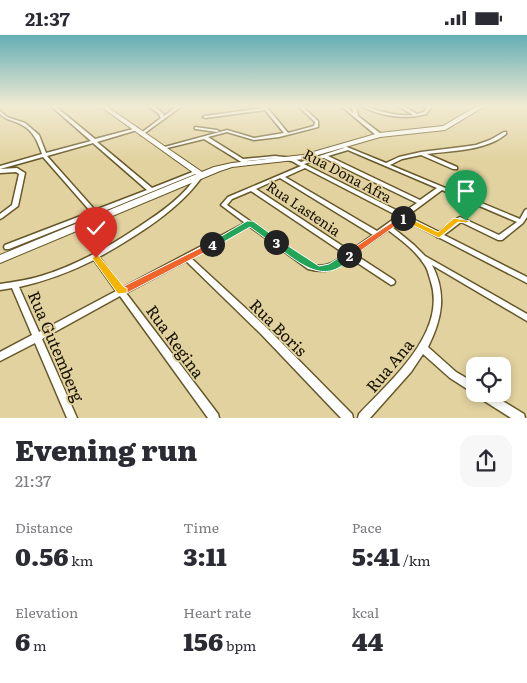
<!DOCTYPE html>
<style>
body{margin:0;font-family:Literata,serif;background:#f7f7f7;color:#2b2b33;height:100vh;display:flex;flex-direction:column;font-size:19px;white-space:nowrap}
*{box-sizing:border-box;margin:0}
p{font-size:16px;color:#7c7c81}
.icon{flex:none;width:28px;height:28px;fill:none;stroke:currentColor;stroke-width:2;stroke-linecap:round;stroke-linejoin:round}
.map{position:relative;height:383px;overflow:hidden}
.sheet{display:flex;flex-direction:column;background:#fff;flex:1}
.sheet>*{flex:none}
.controls{position:absolute;left:466px;top:322px;display:grid;gap:10px}
.controls a{display:grid;place-items:center;width:45px;height:45px;border-radius:10px;background:#fff;box-shadow:0 2px 8px #0003;font-size:25px}
.pin{position:absolute;display:grid;place-items:center;width:42px;height:42px;color:#fff;margin:-51px -21px;border-radius:50% 50% 50% 0;rotate:-45deg;box-shadow:0 0 5px #0007}
.pin .icon{rotate:45deg}
.km{position:absolute;width:25px;height:25px;margin:-12px;border-radius:50%;background:#222;color:#fff;font-size:14px;line-height:25px;text-align:center}
.round{display:grid;place-items:center;flex:none;width:52px;height:52px;border-radius:15px;background:#f7f7f7}
.summary{display:flex;align-items:center;justify-content:space-between;height:85px;padding:0 15px}
h1{font-size:28px;font-weight:800;line-height:38px}
.stats{display:grid;grid-template-columns:repeat(3,1fr);gap:8px;height:85px;padding:5px 15px}
.stats div{display:grid;align-content:center}
.stats b{font-size:25px;font-weight:800}
.stats small{font-size:14px;font-weight:400}
.stats p{font-size:14px}
.status{display:flex;justify-content:space-between;align-items:center;height:35px;padding:0 25px;background:#fff;direction:ltr}
.status svg{height:14px;fill:currentColor}
.map>svg:first-child{display:block}
.lines{fill:none;stroke-linecap:round;stroke-linejoin:round}
.street-casing{stroke:#665828;stroke-width:3}
.secondary-casing{stroke:#665828;stroke-width:2}
.primary-casing{stroke:#665828;stroke-width:2}
.street{fill:#fff;fill-rule:evenodd}
.secondary{fill:#fff;fill-rule:evenodd}
.primary{fill:#fff;fill-rule:evenodd}
.split-1{fill:#f5b400;stroke:#fff}
.split-2{fill:#f0652b;stroke:#fff}
.split-3{fill:#22a559;stroke:#fff}
.split-4{fill:#22a559;stroke:#fff}
.split-5{fill:#f0652b;stroke:#fff}
.split-6{fill:#f5b400;stroke:#fff}
.labels{text-anchor:middle;dominant-baseline:central;stroke-width:4;stroke-linejoin:round;paint-order:stroke}
.street-label{font-size:14px;fill:#171101;stroke:#e1d29f}
.near-street-label{font-size:16px;fill:#171101;stroke:#e1d29f}
</style>
<div class="status"><b>21:37</b><svg viewBox="0 0 49 12"><path d="M0 12V9h3v3zM5 12V6h3v6zM10 12V3h3v9zM15 12V0h3v12zM26 1h20v11H26zM47 4h2v5h-2z"/></svg></div>
<div class="map">
<svg width="527" height="383" viewBox="0 0 527 383">
<rect width="100%" height="100%" fill="#e1d29f"/>
<g class="lines">
<defs>
<g id="street">
<path d="M51 71H55L95 104 137 93V95L97 107 152 153 195 136H199L200 137 97 179 9 214H5L4 212 5 210 91 177 43 122 0 134 17 133 25 138 18 171 2 183 0 184V179L12 170 19 139 16 137 0 138V131L42 119C38 108 34 96 22 90 14 85 7 86 0 79V76L7 82 25 88 39 100 46 118 91 106ZM93 108 147 155 95 175 47 121Z"/>
<path d="M148 71C155 71 161 75 164 81L177 71H182L142 100H141V98L161 83 158 78Z"/>
<path d="M262 71H266L288 98 314 91 315 87 298 71H302L318 86V92L279 102 254 105 227 97 208 102 243 124 275 121 293 123 301 127 344 113 340 111 342 110 386 128 399 122 421 117 462 112 476 110 490 105 504 97H506V99C502 102 498 105 493 107 472 116 449 116 427 119L457 132V134H453L421 120 402 124 390 130 520 184 525 175 527 174V182L523 188 502 205H498L461 187 444 200 527 242V248L440 203 437 202 436 201 403 184 392 192 414 210 425 221 527 279V286L432 230C447 259 442 284 428 312L456 337 475 348V359L450 343 423 319 411 337 370 383H358L359 379C390 346 447 298 431 247 429 241 428 234 424 229 415 215 401 205 388 195L381 200 380 201 378 202 354 219 394 245 395 247 394 249 391 250 350 223C334 234 328 239 308 234L249 191 191 223 267 293 352 379 353 383H341L261 299 186 226 126 258 218 379 219 383H208L120 261 42 304 77 383H67L35 308 0 326V317L32 300 12 253 0 255V249C14 247 28 245 41 241 77 230 109 212 140 191 163 176 184 161 199 138L201 137 204 139C181 174 135 202 99 222L122 253 245 188 221 170 228 162 301 131C297 130 295 127 291 126 277 121 261 125 247 126V128H243L204 104 163 114 161 113 227 95 254 103 284 98 265 75 205 83 203 82 205 81 264 73ZM348 115 437 153 420 165 328 121ZM324 123 417 168 402 178 304 129ZM305 133 398 181 377 196 285 142ZM280 143 373 200 350 216 256 154ZM442 155 517 187 499 200 460 182 458 183 439 197 407 181ZM251 156 345 219C334 227 327 233 313 230L227 170 232 164ZM94 225 116 256 39 297 19 252C46 246 70 237 94 225Z"/>
<path d="M341 71H346L353 78 352 71H356L358 81 381 99V101H377Z"/>
<path d="M360 71C367 71 373 74 380 76 391 79 402 81 413 80L398 71H403L417 79 424 77 428 71H432L426 79C404 85 381 81 360 71Z"/>
<path d="M195 92 217 95 219 96 217 97 196 94H195Z"/>
<path d="M477 359H491L524 379 525 383H511L478 362Z"/>
</g>
<path id="secondary" d="M100 71H106L205 139 204 141H198Z"/>
<path id="primary" d="M477 71H485L445 95 380 102 304 124 232 132 220 136 0 228V220L214 132 232 128 303 120 379 98 443 91Z"/>
</defs>
<use href="#street" class="street-casing"/>
<use href="#secondary" class="secondary-casing"/>
<use href="#primary" class="primary-casing"/>
<use href="#street" class="street"/>
<use href="#secondary" class="secondary"/>
<use href="#primary" class="primary"/>
</g>
<linearGradient id="sky" x2="0" y2="1"><stop stop-color="#65aeb5"/><stop offset="0.57" stop-color="#f2ebd4"/><stop offset="1" stop-color="#f2ebd4" stop-opacity="0"/></linearGradient>
<rect width="527" height="125" fill="url(#sky)"/>
<path class="split-1" d="M403 180 438 197 454 183 470 186 466 188 458 187 439 203 400 184 399 183Z"/>
<path class="split-2" d="M403 180 407 183 405 184 352 222H346V218Z"/>
<path class="split-3" d="M273 205H279L319 231 329 229 346 218 353 220C326 254 300 228 273 209Z"/>
<path class="split-4" d="M247 186H253L279 205V209H273L250 192 215 212 208 209Z"/>
<path class="split-5" d="M212 207H215V212L127 258H120V253Z"/>
<path class="split-6" d="M96 220 99 221 124 252 127 253V258L118 259 92 223Z"/>
<g class="labels">
<g class="street-label">
<text transform="translate(348 140) rotate(28)">Rua Dona Afra</text>
<text transform="translate(304 173) rotate(34)">Rua Lastenia</text>
</g>
<g class="near-street-label">
<text transform="translate(279 292) rotate(45)">Rua Boris</text>
<text transform="translate(176 306) rotate(54)">Rua Regina</text>
<text transform="translate(57 311) rotate(67)">Rua Gutemberg</text>
<text transform="translate(389 330) rotate(-50)">Rua Ana</text>
</g>
</g>
</svg>
<div class="controls">
<a><svg class="icon" aria-label="locate" viewBox="0 0 24 24"><circle cx="12" cy="12" r="6"/><path d="M12 2v4M12 18v4M2 12h4M18 12h4"/></svg></a>
</div>
<div class="pin" style="left:466px;top:186px;background:#1e9e55"><svg class="icon" aria-label="arrive" viewBox="0 0 24 24"><path d="M6 21V4h12l-3 4 3 4H6"/></svg></div>
<div class="pin" style="left:96px;top:223px;background:#d93025"><svg class="icon" aria-label="check" viewBox="0 0 24 24"><path d="M5 12l5 5 9-10"/></svg></div>
<b class="km" style="left:403px;top:183px">1</b>
<b class="km" style="left:349px;top:220px">2</b>
<b class="km" style="left:276px;top:207px">3</b>
<b class="km" style="left:212px;top:209px">4</b>
</div>
<section class="sheet">
<div class="summary"><div><h1>Evening run</h1><p>21:37</p></div><a class="round"><svg class="icon" aria-label="share" viewBox="0 0 24 24"><path d="M12 15V3M7 8l5-5 5 5M5 13v7h14v-7"/></svg></a></div>
<div class="stats">
<div><p>Distance</p><b>0.56<small> km</small></b></div>
<div><p>Time</p><b>3:11</b></div>
<div><p>Pace</p><b>5:41<small> /km</small></b></div>
</div>
<div class="stats">
<div><p>Elevation</p><b>6<small> m</small></b></div>
<div><p>Heart rate</p><b>156<small> bpm</small></b></div>
<div><p>kcal</p><b>44</b></div>
</div>
</section>
